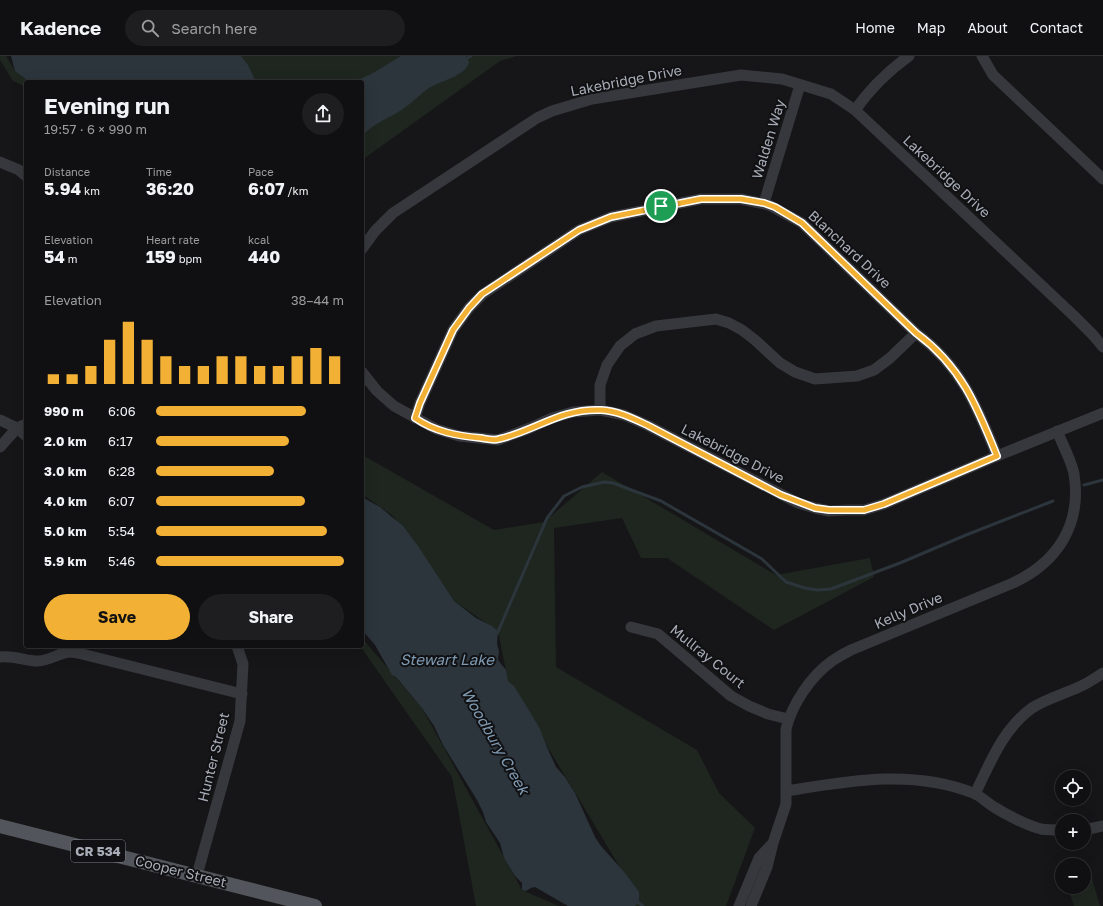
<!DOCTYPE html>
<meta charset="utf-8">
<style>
body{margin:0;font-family:"Golos Text",sans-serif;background:#1e1e20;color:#f1f3f6;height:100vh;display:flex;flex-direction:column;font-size:15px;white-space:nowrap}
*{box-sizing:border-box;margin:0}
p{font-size:13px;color:#9c9d9f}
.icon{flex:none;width:22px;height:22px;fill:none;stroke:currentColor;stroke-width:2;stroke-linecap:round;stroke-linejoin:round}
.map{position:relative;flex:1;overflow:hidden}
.side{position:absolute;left:24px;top:24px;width:340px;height:568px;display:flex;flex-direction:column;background:#101012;border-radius:4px;box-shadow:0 4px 16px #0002,0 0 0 1px #303032}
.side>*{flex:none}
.fabs{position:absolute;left:1055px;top:714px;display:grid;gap:8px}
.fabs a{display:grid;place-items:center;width:36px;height:36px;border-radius:50%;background:#101012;box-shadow:0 4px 16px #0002,0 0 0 1px #303032;font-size:20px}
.pin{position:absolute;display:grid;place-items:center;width:34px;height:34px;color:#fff;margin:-17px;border:2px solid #fff;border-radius:50%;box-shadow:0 1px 4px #0007}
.round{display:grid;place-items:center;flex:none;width:42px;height:42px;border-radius:21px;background:#1e1e20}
.head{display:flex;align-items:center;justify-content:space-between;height:68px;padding:0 20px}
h1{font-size:22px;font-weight:700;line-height:30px}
.metrics{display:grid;grid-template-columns:repeat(3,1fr);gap:6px;height:68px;padding:4px 20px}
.metrics div{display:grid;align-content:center}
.metrics b{font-size:17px;font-weight:700}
.metrics small{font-size:11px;font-weight:400}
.metrics p{font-size:11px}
.chart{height:112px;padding:8px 20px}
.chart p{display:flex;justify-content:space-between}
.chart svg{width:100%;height:72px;margin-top:4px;stroke:#f2b134;stroke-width:6}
.button{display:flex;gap:8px;margin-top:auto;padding:8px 20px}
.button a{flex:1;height:46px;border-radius:24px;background:#f2b134;color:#111;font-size:16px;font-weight:700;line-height:46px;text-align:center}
.button a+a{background:#1e1e20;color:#f1f3f6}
ul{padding:0 20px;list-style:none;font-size:13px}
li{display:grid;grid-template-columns:64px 48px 1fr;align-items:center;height:30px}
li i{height:10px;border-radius:5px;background:#f2b134}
header{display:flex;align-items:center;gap:24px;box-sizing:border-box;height:56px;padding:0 20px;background:#101012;border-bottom:1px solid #303032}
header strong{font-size:19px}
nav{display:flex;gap:22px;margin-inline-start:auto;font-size:14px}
.search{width:280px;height:36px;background:#1e1e20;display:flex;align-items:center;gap:10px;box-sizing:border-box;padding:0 14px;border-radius:22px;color:#9c9d9f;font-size:15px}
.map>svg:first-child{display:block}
.green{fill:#1e261f}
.water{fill:#2c353c}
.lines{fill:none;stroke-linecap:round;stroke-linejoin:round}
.stream{stroke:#2c353c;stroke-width:3}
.minor{stroke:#37383d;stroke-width:11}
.major{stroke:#53555c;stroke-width:14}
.route-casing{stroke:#fff;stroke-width:8}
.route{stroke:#f2b134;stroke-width:5}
.labels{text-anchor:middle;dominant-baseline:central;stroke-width:4;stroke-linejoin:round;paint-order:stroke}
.shield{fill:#111113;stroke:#7b7e86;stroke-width:1}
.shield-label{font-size:13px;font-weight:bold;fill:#a8adb8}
.street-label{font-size:14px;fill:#a8adb8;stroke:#111113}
.water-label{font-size:15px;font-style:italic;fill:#7f9bb3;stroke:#111113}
</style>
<header>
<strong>Kadence</strong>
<div class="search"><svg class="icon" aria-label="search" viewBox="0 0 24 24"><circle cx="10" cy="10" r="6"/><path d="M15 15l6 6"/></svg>Search here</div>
<nav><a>Home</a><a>Map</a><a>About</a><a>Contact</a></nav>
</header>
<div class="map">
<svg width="1103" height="850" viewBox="0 0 1103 850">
<rect width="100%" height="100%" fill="#161618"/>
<g class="green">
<path d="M0 0H6L15 15 43 26H26V31L13 25 0 4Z"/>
<path d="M239 0H517L500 5 362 104V26H252Z"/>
<path d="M366 401 494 474 544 466 602 416 776 519 870 502 874 521 774 574 667 502H641L622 462 554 472 556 611 697 694 719 737 755 772 726 850H634L639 843 508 625 498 575 454 545 393 460 362 438V404Z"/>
<path d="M362 582 422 652 522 834 559 850H476L452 721 360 590H362Z"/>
<path d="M1088 809 1100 850H1074L1068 831H1084V810Z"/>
</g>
<g class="water">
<path d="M11 0H241L248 9 256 26H30L15 15Z"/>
<path d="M401 0H466L469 6C466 20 440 25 429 32 420 38 412 47 403 53 388 63 375 66 362 80V26H354L373 17Z"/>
<path d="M362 441 380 451 403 470 418 490 454 545 476 562 492 570 498 575 497 588 499 595 498 604 506 614 508 625 514 630 530 656 540 673 546 689 556 711 565 721 575 737 595 781 601 790 625 817 639 836V846L635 850H568L535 831 531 832 526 835 522 834V827L515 820 504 802 500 787 486 766 483 756 477 744 443 689 434 670 422 652 396 621 392 619 375 589 362 574Z"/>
</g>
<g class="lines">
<g class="stream">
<path d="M464 4 471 0"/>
<path d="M1084 429 1103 424"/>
<path d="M497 578 547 462 564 440 582 431 604 426 613 427 626 432 661 445 750 496 762 503 786 526 805 532 817 534 831 533 900 507 966 479 1053 445"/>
<path d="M635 844 643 850"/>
</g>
<g class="minor">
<path d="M982 0 993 19 1103 123"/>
<path d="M855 54C870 33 888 15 909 0"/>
<path d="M0 106 19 114 26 120"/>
<path d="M764 147 800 29"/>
<path d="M362 193 375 175 393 157 537 62 552 55 592 43 741 19 782 23 831 38 855 54 1073 259 1093 279 1103 291"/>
<path d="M362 316 377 335 394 350 436 373 459 380 498 384 530 372 552 362 573 356 600 354 624 359 647 369 798 447 815 452 829 455 847 454H864L884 448 997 400 1103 357"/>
<path d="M600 354V329L607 309 620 290 635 278 656 270 716 263 729 267 742 274 755 284 780 307 795 316 815 323 857 320 874 314 890 302 916 277"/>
<path d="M415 362 420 347 453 274 469 252 483 238 579 174 611 161 701 143H741L769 149 802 167 916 277C961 310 977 350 997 400"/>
<path d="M0 364 17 372 26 380"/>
<path d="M0 391 17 372 26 368"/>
<path d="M631 571 658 578 731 640 749 650 768 658 788 663"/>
<path d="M0 601C14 599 25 605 38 605 49 605 59 597 69 596 73 596 78 597 82 598L242 638"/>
<path d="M787 735C849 725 912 713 973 737 981 740 987 747 994 751 1005 758 1028 770 1041 773 1047 774 1055 774 1062 774"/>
<path d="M975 738C990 707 1003 673 1032 652 1046 643 1064 638 1079 631 1088 627 1095 622 1103 617"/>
<path d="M1084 774 1103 770"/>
<path d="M197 819 240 665 243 608 237 590"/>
<path d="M739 850 759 802 771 789"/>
<path d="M751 850 767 811 773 787 786 748V673C792 648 811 620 832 605 838 601 845 597 851 594L1013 527C1058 506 1082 468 1074 418 1072 406 1062 387 1057 375"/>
</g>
<path class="major" d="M0 770 315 850"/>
</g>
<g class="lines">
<defs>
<path id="route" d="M701 143H741L764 147 775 151 802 167 916 277C961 310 977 350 997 400L884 448 864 454H829L815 452 781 439 647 369C632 362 618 355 601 354 561 352 535 375 499 383 494 385 487 383 481 382 458 380 435 376 415 362L420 347 453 274 469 252 482 238 579 174 611 161Z"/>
</defs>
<use href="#route" class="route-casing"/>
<use href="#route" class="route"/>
</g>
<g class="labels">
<rect class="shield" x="71" y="784" width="54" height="22" rx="3"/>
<g class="shield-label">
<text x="98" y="795">CR 534</text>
</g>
<g class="street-label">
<text transform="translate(626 24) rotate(-11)">Lakebridge Drive</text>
<text transform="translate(768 83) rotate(-73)">Walden Way</text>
<text transform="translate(947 120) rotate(43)">Lakebridge Drive</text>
<text transform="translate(850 193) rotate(43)">Blanchard Drive</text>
<text transform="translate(733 397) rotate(27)">Lakebridge Drive</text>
<text transform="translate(908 554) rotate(-23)">Kelly Drive</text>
<text transform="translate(708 600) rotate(39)">Mullray Court</text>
<text transform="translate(213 701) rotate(-76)">Hunter Street</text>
<text transform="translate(181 815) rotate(14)">Cooper Street</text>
</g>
<g class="water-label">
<text x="447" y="603">Stewart Lake</text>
<text transform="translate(496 685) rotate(60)">Woodbury Creek</text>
</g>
</g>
</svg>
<div class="fabs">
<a><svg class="icon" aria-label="locate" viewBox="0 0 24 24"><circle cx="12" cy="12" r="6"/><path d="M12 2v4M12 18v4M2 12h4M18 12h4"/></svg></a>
<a>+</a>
<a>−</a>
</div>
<div class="pin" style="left:661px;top:150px;background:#1e9e55"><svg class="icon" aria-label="arrive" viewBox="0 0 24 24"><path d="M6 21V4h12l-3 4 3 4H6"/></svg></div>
<section class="side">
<div class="head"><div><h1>Evening run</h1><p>19:57 · 6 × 990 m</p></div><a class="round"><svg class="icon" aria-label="share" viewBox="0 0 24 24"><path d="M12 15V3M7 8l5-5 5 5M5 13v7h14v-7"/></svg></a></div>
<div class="metrics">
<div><p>Distance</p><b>5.94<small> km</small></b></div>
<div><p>Time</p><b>36:20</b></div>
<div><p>Pace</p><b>6:07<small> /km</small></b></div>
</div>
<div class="metrics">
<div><p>Elevation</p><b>54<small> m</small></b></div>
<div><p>Heart rate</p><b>159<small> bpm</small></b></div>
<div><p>kcal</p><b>440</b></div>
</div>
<div class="chart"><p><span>Elevation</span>38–44 m</p>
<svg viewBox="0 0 160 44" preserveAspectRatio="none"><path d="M5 44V38M15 44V38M25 44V33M35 44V17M45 44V6M55 44V17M65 44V27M75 44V33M85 44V33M95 44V27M105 44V27M115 44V33M125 44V33M135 44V27M145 44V22M155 44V27"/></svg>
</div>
<ul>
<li><b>990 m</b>6:06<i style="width:80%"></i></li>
<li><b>2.0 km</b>6:17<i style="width:71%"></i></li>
<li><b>3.0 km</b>6:28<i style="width:63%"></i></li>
<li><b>4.0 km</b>6:07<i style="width:79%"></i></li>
<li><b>5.0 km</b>5:54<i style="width:91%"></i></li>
<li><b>5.9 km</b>5:46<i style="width:100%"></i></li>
</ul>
<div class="button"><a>Save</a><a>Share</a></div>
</section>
</div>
